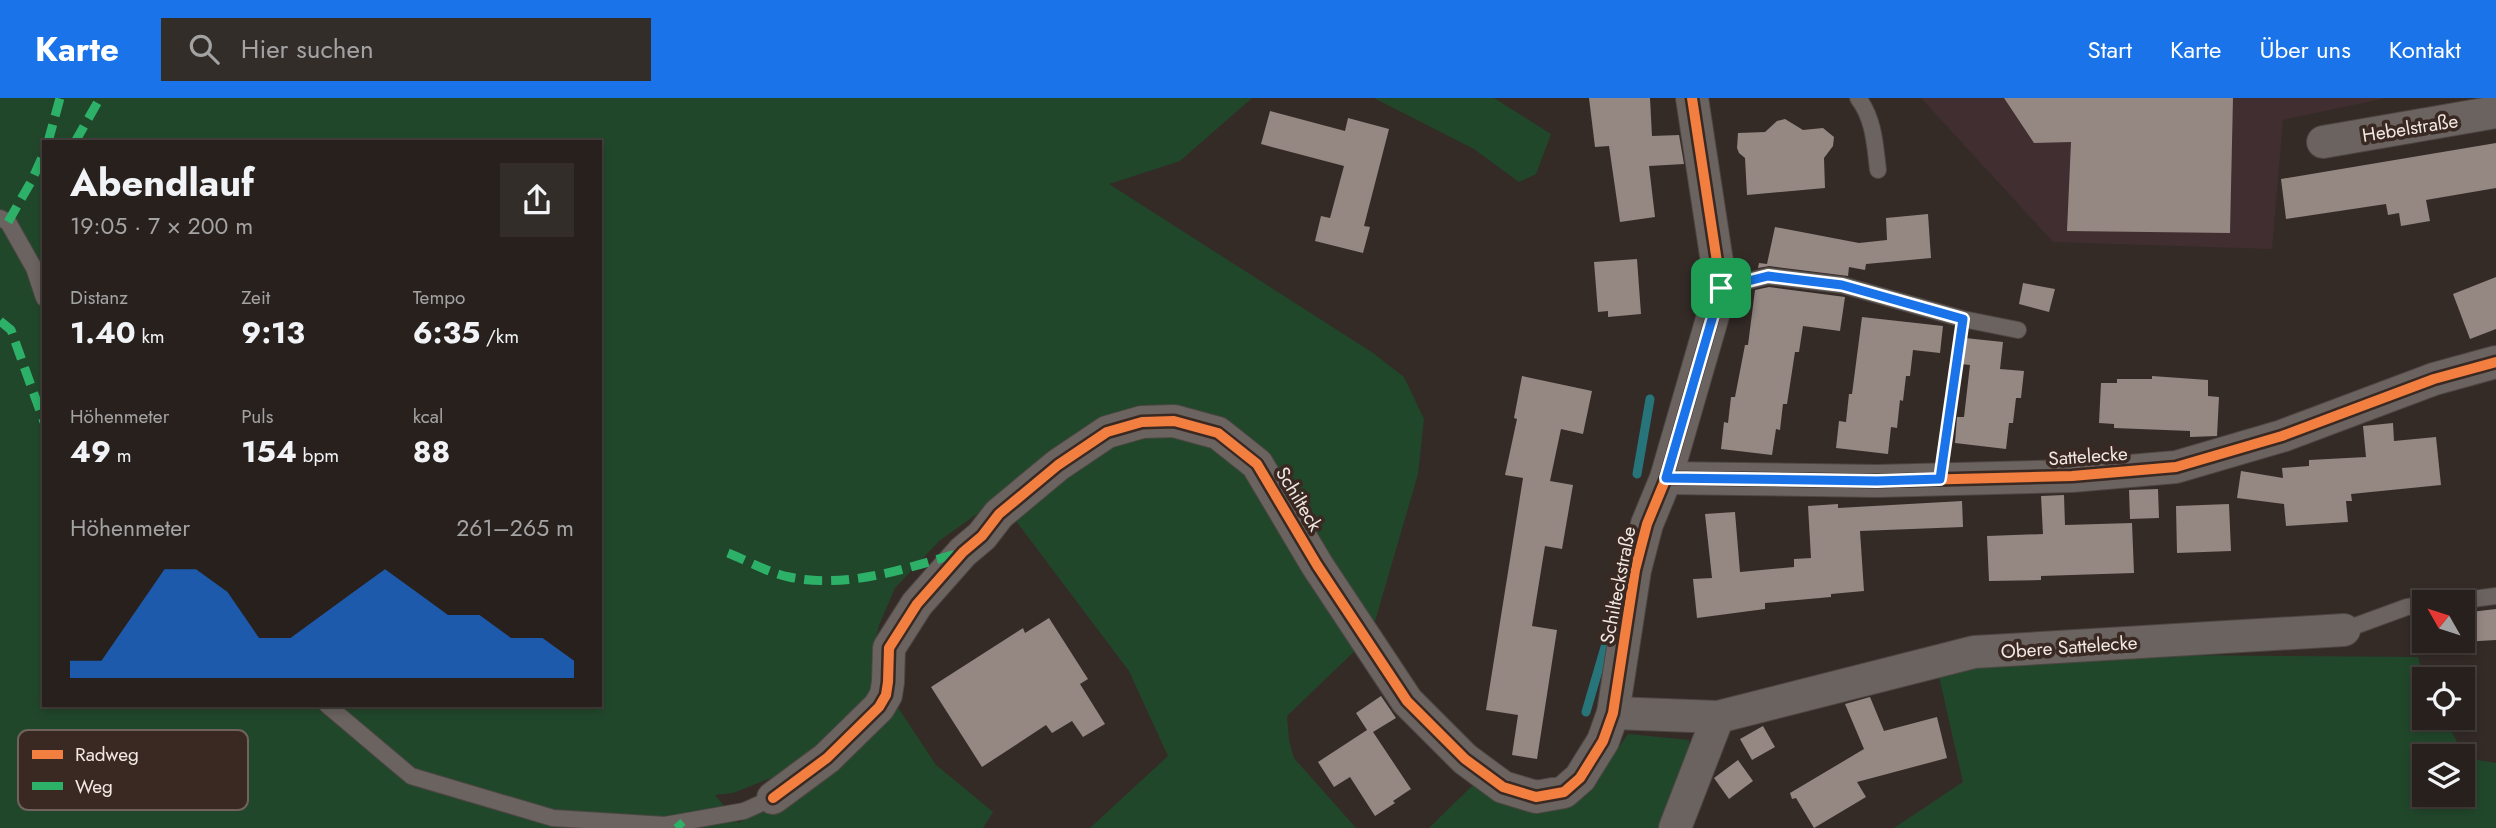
<!DOCTYPE html>
<html lang="de">
<meta charset="utf-8">
<style>
body{margin:0;font-family:Jost,sans-serif;background:#332d2a;color:#f1f3f6;height:100vh;display:flex;flex-direction:column;font-size:26px;white-space:nowrap}
*{box-sizing:border-box;margin:0}
p{font-size:23px;color:#a4a3a4}
.icon{flex:none;width:38px;height:38px;fill:none;stroke:currentColor;stroke-width:2;stroke-linecap:round;stroke-linejoin:round}
.map{position:relative;flex:1;overflow:hidden}
.side{position:absolute;left:42px;top:42px;width:560px;height:567px;display:flex;flex-direction:column;background:#27201d;border-radius:0px;box-shadow:0 4px 10px #0003,0 0 0 2px #433e3b}
.side>*{flex:none}
.needle{width:46px;rotate:309deg}
.fabs{position:absolute;left:2412px;top:492px;display:grid;gap:14px}
.fabs a{display:grid;place-items:center;width:63px;height:63px;border-radius:0px;background:#27201d;box-shadow:0 4px 10px #0003,0 0 0 2px #433e3b;font-size:35px}
.pin{position:absolute;display:grid;place-items:center;width:60px;height:60px;color:#fff;margin:-30px;border-radius:14px;box-shadow:0 4px 10px #0006}
.round{display:grid;place-items:center;flex:none;width:74px;height:74px;border-radius:0px;background:#332d2a}
.summary{display:flex;align-items:center;justify-content:space-between;height:119px;padding:0 28px}
h1{font-size:38px;font-weight:700;line-height:52px}
.figures{display:grid;grid-template-columns:repeat(3,1fr);gap:10px;height:119px;padding:7px 28px}
.figures div{display:grid;align-content:center}
.figures b{font-size:30px;font-weight:700}
.figures small{font-size:19px;font-weight:400}
.figures p{font-size:19px}
.chart{height:196px;padding:14px 28px}
.chart p{display:flex;justify-content:space-between}
.chart svg{width:100%;height:126px;margin-top:7px;fill:#1a73e8;opacity:.7}
header{display:flex;align-items:center;gap:42px;box-sizing:border-box;height:98px;padding:0 35px;background:#1a73e8;color:#fff}
header strong{font-size:33px}
nav{display:flex;gap:38px;margin-inline-start:auto;font-size:24px}
.search{width:490px;height:63px;background:#332d2a;display:flex;align-items:center;gap:18px;box-sizing:border-box;padding:0 24px;border-radius:0px;color:#a4a3a4;font-size:26px}
.map>svg:first-child{display:block}
.commercial{fill:#412e30}
.green{fill:#21472b;fill-rule:evenodd}
.lines{fill:none;stroke-linecap:round;stroke-linejoin:round}
.stream{stroke:#28747b;stroke-width:9}
.building{fill:#958782}
.service-casing{stroke:#4e4643;stroke-width:18}
.minor-casing{stroke:#4e4643;stroke-width:34}
.path{stroke:#706967;stroke-width:4.5;stroke-dasharray:5 5;stroke-linecap:butt}
.service{stroke:#6a6360;stroke-width:16}
.minor{stroke:#6a6360;stroke-width:32}
.quiet{stroke:#2db169;stroke-width:9;stroke-dasharray:18 9;stroke-linecap:butt}
.cycleway-casing{stroke:#392922;stroke-width:15}
.cycleway{stroke:#f27e40;stroke-width:10}
.route-casing{stroke:#fff;stroke-width:14}
.route{stroke:#1a73e8;stroke-width:9}
.labels{text-anchor:middle;dominant-baseline:central;stroke-width:7;stroke-linejoin:round;paint-order:stroke}
.street-label{font-size:19px;fill:#f2e8e3;stroke:#392922}
.key{fill:#392922;stroke:#70625c;stroke-width:2}
.key-label{font-size:19px;fill:#f2e8e3}
</style>
<header>
<strong>Karte</strong>
<div class="search"><svg class="icon" aria-label="search" viewBox="0 0 24 24"><circle cx="10" cy="10" r="6"/><path d="M15 15l6 6"/></svg>Hier suchen</div>
<nav><a>Start</a><a>Karte</a><a>Über uns</a><a>Kontakt</a></nav>
</header>
<div class="map">
<svg width="2496" height="730" viewBox="0 0 2496 730">
<rect width="100%" height="100%" fill="#342b27"/>
<path class="commercial" d="M1921 0H2386L2283 22 2272 151 2053 144Z"/>
<g class="green">
<path d="M0 0H1252L1180 63 1109 86 1373 255 1404 279 1424 321 1418 376 1371 537 1274 375 1183 313 1019 386 939 443 895 490 879 527 871 565 882 583 870 601 789 673 733 695 715 697 738 725 783 702 893 602 936 667 993 714 983 730H0ZM44 44H600V607H44Z"/>
<path d="M1374 0H1494L1551 36 1536 76 1519 84 1474 51Z"/>
<path d="M1126 338 1199 339 1243 365 1362 546 1287 618 1289 642 1294 660 1356 730H1090L1168 658 1129 573 1010 415Z"/>
<path d="M2157 557 2418 559 2424 581V620H2444L2466 660 2496 665V730H1894L1963 684 1937 570ZM2424 658H2462V696H2424Z"/>
<path d="M1628 636 1689 642 1690 675 1668 730H1429L1475 685 1535 706 1585 699Z"/>
</g>
<g class="lines">
<g class="stream">
<path d="M1637 376 1650 301"/>
<path d="M1586 614 1612 525"/>
</g>
</g>
<g class="building">
<path d="M1589 0H1650L1652 38 1679 37 1684 66 1649 68 1655 119 1620 124 1609 48 1595 49Z"/>
<path d="M2004 0H2233L2230 135 2067 133 2071 44 2034 45Z"/>
<path d="M1270 13 1345 33 1348 20 1389 31 1364 128 1370 129 1363 155 1315 143 1321 118 1330 120 1344 68 1261 46Z"/>
<path d="M1785 21 1803 32 1823 30 1834 39 1833 48 1824 60 1825 90 1747 97 1745 60 1739 55 1737 50 1738 35 1765 34 1777 23Z"/>
<path d="M2496 45V90L2426 102 2430 123 2401 128 2399 115 2388 117 2386 106 2286 121 2281 81Z"/>
<path d="M1928 116 1931 160 1866 166 1865 172 1849 169 1848 178 1769 168 1758 170 1759 165 1767 166 1775 129 1859 145 1887 142 1886 120Z"/>
<path d="M1637 161 1641 216 1608 219V213L1598 214 1594 164Z"/>
<path d="M2496 179V231L2470 241 2453 196Z"/>
<path d="M2023 185 2055 191 2049 214 2019 206Z"/>
<path d="M1769 189 1845 199 1840 233 1803 228 1799 254H1795L1787 306H1783L1780 332 1776 331 1772 357 1721 351 1724 324 1728 325 1731 299H1735L1745 247H1748L1755 192Z"/>
<path d="M1862 219 1943 228 1940 255 1913 252 1910 278H1906L1903 303 1900 302 1897 330 1891 329 1888 356 1836 350 1839 323 1846 324 1849 296H1852Z"/>
<path d="M1965 240 2003 244 2000 271 2024 273 2021 300H2016L2013 325H2009L2006 351 1955 345 1957 319H1964L1970 267 1961 266Z"/>
<path d="M1522 278 1592 293 1583 336 1561 331 1550 383 1573 387 1562 451 1545 448 1532 528 1557 532 1537 661 1512 657 1518 617 1486 612 1523 380 1505 377 1517 321 1514 320Z"/>
<path d="M2152 278 2208 282V298L2219 299 2217 338 2190 339V333L2114 330V326L2099 325 2101 285H2117V281H2152Z"/>
<path d="M2393 325 2394 343 2436 339 2441 387 2351 396 2352 403H2346L2348 424 2286 428 2284 406 2237 400 2241 373 2283 380 2282 370 2309 368V362L2366 359 2363 328Z"/>
<path d="M2158 391 2159 420 2130 421 2129 392Z"/>
<path d="M2064 397 2065 427 2132 425 2134 475 2041 478V482L1989 483 1987 438 2043 436 2041 398Z"/>
<path d="M1962 403 1963 429 1860 433 1864 493 1831 496V499L1765 505V511L1697 520 1693 481 1712 480 1705 416 1735 414 1740 474 1794 469V461L1811 460 1808 408 1838 406V410Z"/>
<path d="M2229 406 2231 453 2177 455 2176 408Z"/>
<path d="M2496 511V542L2462 544V515Z"/>
<path d="M1049 520 1088 581 1080 586 1105 626 1083 639 1072 623 1052 635 1046 627 982 669 931 589 1023 530 1025 535Z"/>
<path d="M1381 598 1396 620 1373 634 1411 691 1393 703 1395 705 1375 718 1350 679 1334 689 1318 664 1367 632 1356 615Z"/>
<path d="M1870 599 1884 633 1937 619 1947 660 1857 684 1866 699 1814 730 1796 700 1792 701 1790 695 1864 651 1845 606Z"/>
<path d="M1763 628 1775 649 1752 662 1740 641Z"/>
<path d="M1738 662 1753 683 1729 701 1714 680Z"/>
</g>
<g class="lines">
<defs>
<g id="service">
<path d="M1858 0C1874 21 1875 47 1878 72"/>
<path d="M0 120 8 124 34 170 44 200"/>
<path d="M1721 190 1768 178 1842 187 1963 221 2018 232"/>
<path d="M2450 504 2496 498"/>
<path d="M2344 532 2407 509 2424 507"/>
<path d="M327 607 411 678 553 720 665 727 744 713 773 700"/>
</g>
<g id="minor">
<path d="M2323 44 2496 14"/>
<path d="M1666 380 1877 383 2072 378 2176 369 2282 338 2434 281 2496 264"/>
<path d="M1613 615 1718 619 1974 554 2344 532"/>
<path d="M773 700 827 660 879 609 886 597 888 584 889 550 917 506 963 454 982 438 999 416 1058 367 1107 334 1142 324 1174 323 1218 335 1257 366 1317 467 1407 603 1465 661 1503 689 1536 699 1564 694 1580 680 1603 643 1613 615 1635 472 1647 426 1666 380 1721 190 1692 0"/>
<path d="M1675 730 1718 619"/>
</g>
</defs>
<use href="#service" class="service-casing"/>
<use href="#minor" class="minor-casing"/>
<path class="path" d="M1944 353 1960 244"/>
<use href="#service" class="service"/>
<use href="#minor" class="minor"/>
<g class="quiet">
<path d="M48 44 60 0"/>
<path d="M75 44 100 0"/>
<path d="M8 124 32 82 44 55"/>
<path d="M0 223 11 232 44 324"/>
<path d="M728 455C748 463 769 475 789 479 847 491 904 471 959 455"/>
<path d="M677 724 682 730"/>
</g>
<defs>
<g id="cycleway">
<path d="M1666 380 1877 383 2072 378 2176 369 2282 338 2434 281 2496 264"/>
<path d="M773 700 827 660 879 609 886 597 888 584 889 550 917 506 963 454 982 438 999 416 1058 367 1107 334 1142 324 1174 323 1218 335 1257 366 1317 467 1407 603 1465 661 1503 689 1536 699 1564 694 1580 680 1603 643 1613 615 1635 472 1647 426 1666 380 1721 190 1692 0"/>
</g>
</defs>
<use href="#cycleway" class="cycleway-casing"/>
<use href="#cycleway" class="cycleway"/>
</g>
<g class="lines">
<defs>
<path id="route" d="M1768 178 1842 187 1963 221 1940 381 1877 383 1666 380 1721 190Z"/>
</defs>
<use href="#route" class="route-casing"/>
<use href="#route" class="route"/>
</g>
<g class="labels">
<g class="street-label">
<text transform="translate(2410 30) rotate(-9)">Hebelstraße</text>
<text transform="translate(2088 358) rotate(-4)">Sattelecke</text>
<text transform="translate(1299 401) rotate(59)">Schilteck</text>
<text transform="translate(1618 487) rotate(-79)">Schilteckstraße</text>
<text transform="translate(2069 549) rotate(-4)">Obere Sattelecke</text>
</g>
</g>
<rect x="18" y="632" width="230" height="80" rx="10" class="key"/>
<rect x="32" y="652" width="31" height="9" fill="#f27e40"/>
<rect x="32" y="684" width="31" height="8" fill="#2db169"/>
<g class="key-label">
<text x="75" y="663">Radweg</text>
<text x="75" y="695">Weg</text>
</g>
</svg>
<div class="fabs">
<a><svg class="needle" viewBox="-14 -14 28 28"><path d="M0-13l5 13h-10z" fill="#e53935"/><path d="M0 13l5-13h-10z" fill="#a4a3a4"/></svg></a>
<a><svg class="icon" aria-label="locate" viewBox="0 0 24 24"><circle cx="12" cy="12" r="6"/><path d="M12 2v4M12 18v4M2 12h4M18 12h4"/></svg></a>
<a><svg class="icon" aria-label="layers" viewBox="0 0 24 24"><path d="M12 4l9 5-9 5-9-5zM3 14l9 5 9-5"/></svg></a>
</div>
<div class="pin" style="left:1721px;top:190px;background:#1e9e55"><svg class="icon" aria-label="arrive" viewBox="0 0 24 24"><path d="M6 21V4h12l-3 4 3 4H6"/></svg></div>
<section class="side">
<div class="summary"><div><h1>Abendlauf</h1><p>19:05 · 7 × 200 m</p></div><a class="round"><svg class="icon" aria-label="share" viewBox="0 0 24 24"><path d="M12 15V3M7 8l5-5 5 5M5 13v7h14v-7"/></svg></a></div>
<div class="figures">
<div><p>Distanz</p><b>1.40<small> km</small></b></div>
<div><p>Zeit</p><b>9:13</b></div>
<div><p>Tempo</p><b>6:35<small> /km</small></b></div>
</div>
<div class="figures">
<div><p>Höhenmeter</p><b>49<small> m</small></b></div>
<div><p>Puls</p><b>154<small> bpm</small></b></div>
<div><p>kcal</p><b>88</b></div>
</div>
<div class="chart"><p><span>Höhenmeter</span>261–265 m</p>
<svg viewBox="0 0 160 44" preserveAspectRatio="none"><path d="M0 44V38L10 38L20 22L30 6L40 6L50 14L60 30L70 30L80 22L90 14L100 6L110 14L120 22L130 22L140 30L150 30L160 38V44z"/></svg>
</div>
</section>
</div>
